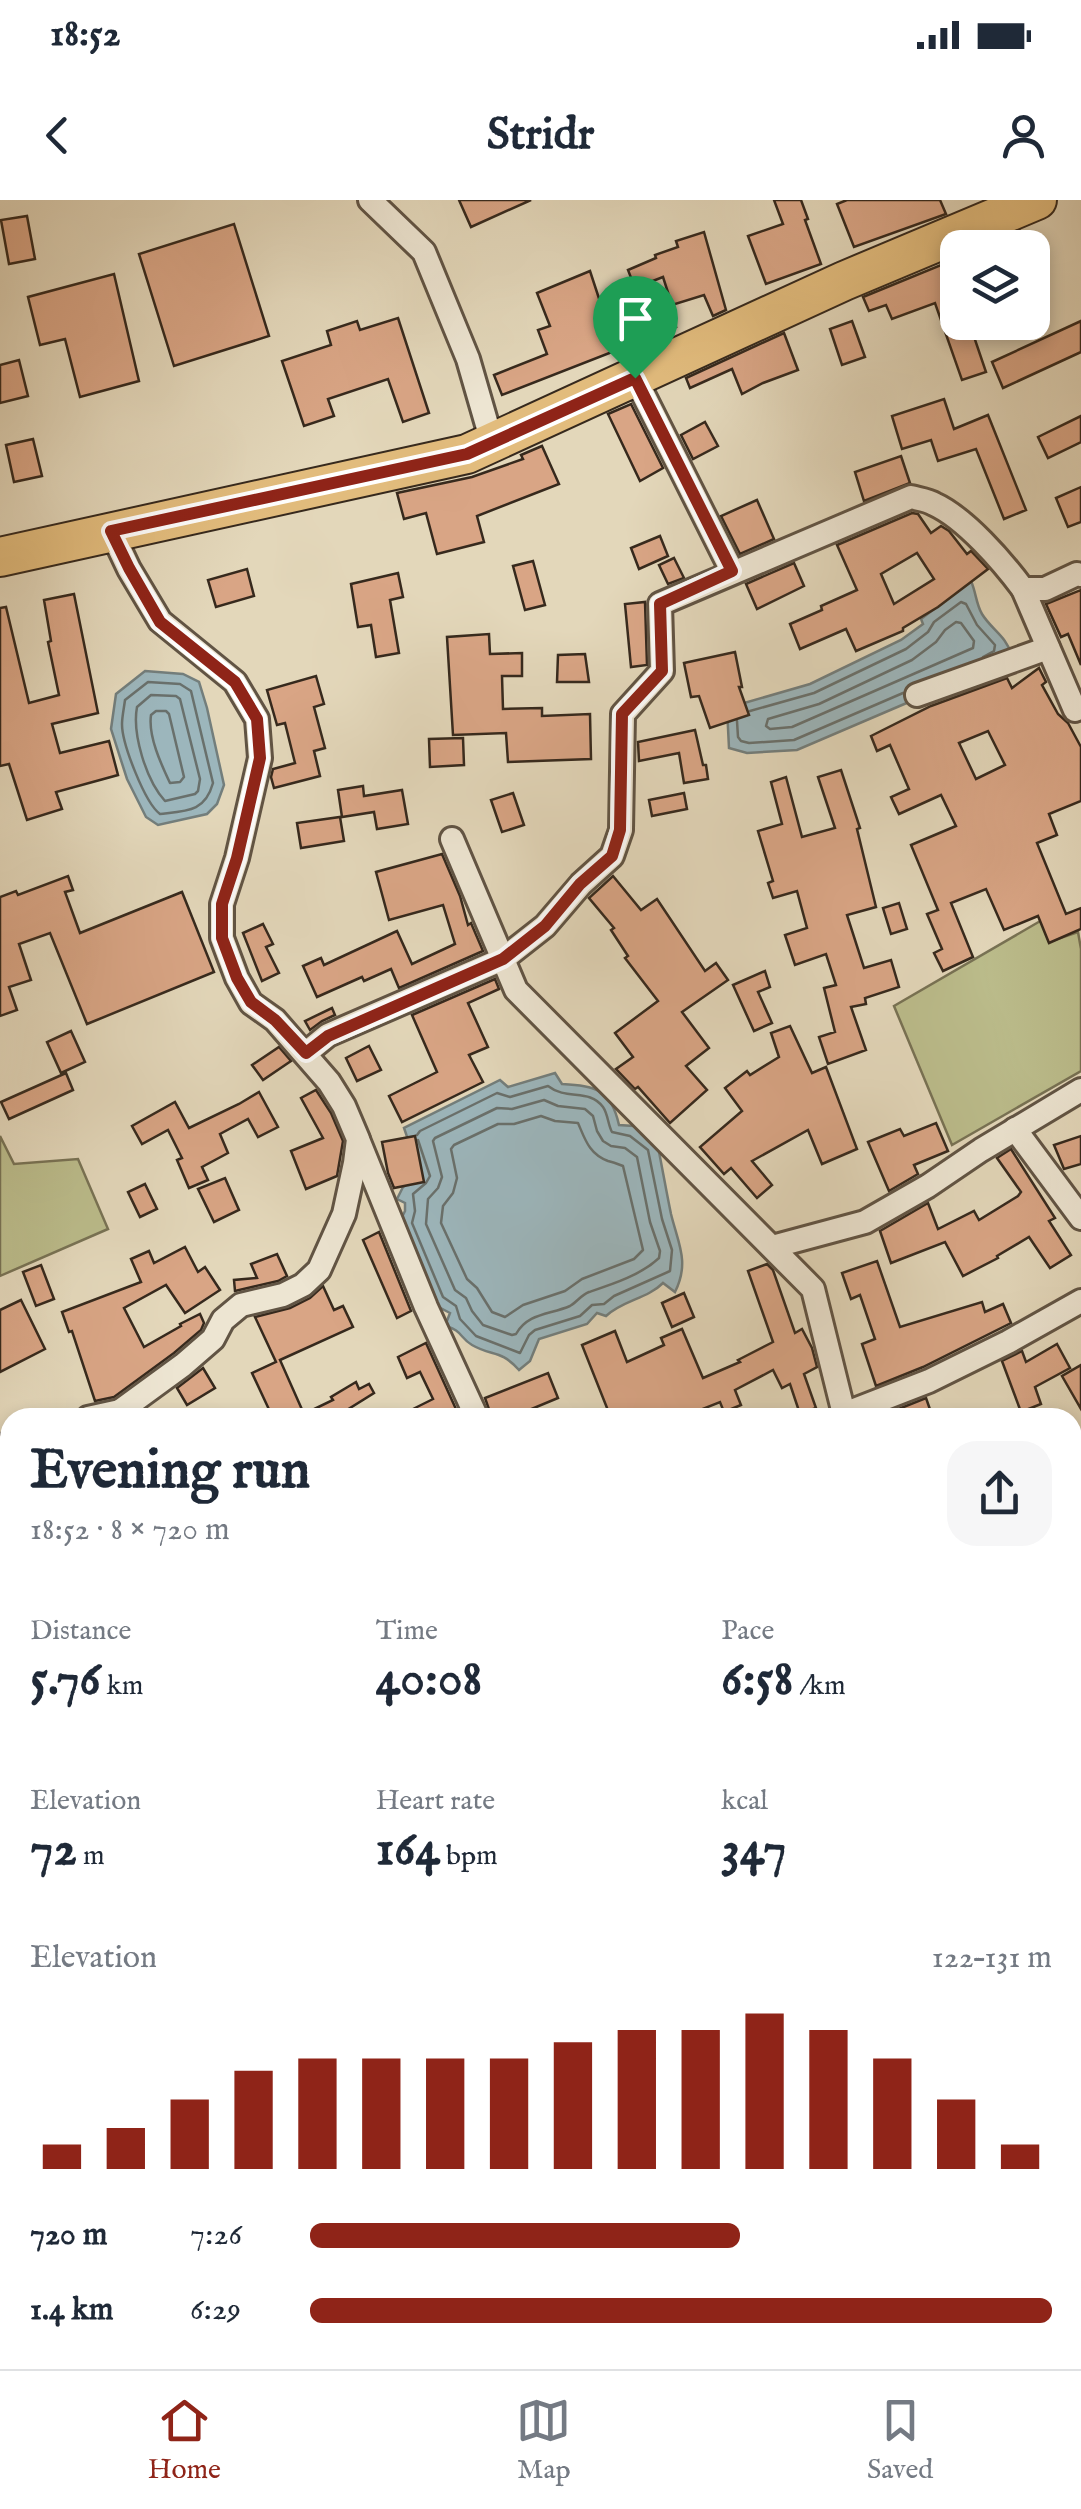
<!DOCTYPE html>
<meta charset="utf-8">
<style>
body{margin:0;font-family:"IM FELL English",serif;background:#f6f6f7;color:#1f2937;height:100vh;display:flex;flex-direction:column;font-size:38px;white-space:nowrap}
*{box-sizing:border-box;margin:0}
p{font-size:32px;color:#747a83}
.icon{flex:none;width:55px;height:55px;fill:none;stroke:currentColor;stroke-width:2;stroke-linecap:round;stroke-linejoin:round}
.map{position:relative;flex:1;overflow:hidden}
.side{position:absolute;left:0px;top:1208px;width:1082px;height:962px;display:flex;flex-direction:column;background:#fff;border-radius:30px 30px 0 0;box-shadow:0 5px 15px #0003}
.side>*{flex:none}
.tools{position:absolute;left:940px;top:30px;display:grid;gap:20px}
.tools a{display:grid;place-items:center;width:110px;height:110px;border-radius:20px;background:#fff;box-shadow:0 5px 15px #0003;font-size:50px}
.pin{position:absolute;display:grid;place-items:center;width:85px;height:85px;color:#fff;margin:-102px -42px;border-radius:50% 50% 50% 0;rotate:-45deg;box-shadow:0 0 10px #0007}
.pin .icon{rotate:45deg}
.round{display:grid;place-items:center;flex:none;width:105px;height:105px;border-radius:30px;background:#f6f6f7}
.head{display:flex;align-items:center;justify-content:space-between;height:170px;padding:0 30px}
h1{font-size:55px;font-weight:800;line-height:75px}
.metrics{display:grid;grid-template-columns:repeat(3,1fr);gap:15px;height:170px;padding:10px 30px}
.metrics div{display:grid;align-content:center}
.metrics b{font-size:50px;font-weight:800}
.metrics small{font-size:28px;font-weight:400}
.metrics p{font-size:28px}
.chart{height:280px;padding:20px 30px}
.chart p{display:flex;justify-content:space-between}
.chart svg{width:100%;height:180px;margin-top:10px;stroke:#8f2418;stroke-width:6}
ul{padding:0 30px;list-style:none;font-size:32px}
li{display:grid;grid-template-columns:160px 120px 1fr;align-items:center;height:75px}
li i{height:25px;border-radius:12px;background:#8f2418}
.status{display:flex;justify-content:space-between;align-items:center;height:70px;padding:0 50px;background:#fff;direction:ltr}
.status svg{height:28px;fill:currentColor}
header{display:flex;justify-content:space-between;align-items:center;height:130px;padding:0 30px;background:#fff;font-size:45px;font-weight:800}
.dock{display:flex;justify-content:space-around;align-items:center;height:140px;border-top:2px solid #e0e1e3;background:#fff;font-size:28px;color:#747a83}
.dock a{display:grid;justify-items:center;gap:5px}
.dock .current{color:#8f2418}
.map>svg:first-child{display:block}
.green{fill:#bbbc8b;stroke:#787254;stroke-width:2.5}
.water{fill:#9cb6bc;stroke:#737e7c;stroke-width:2.5}
.lines{fill:none;stroke-linecap:round;stroke-linejoin:round}
.shore{stroke:#69706c;stroke-width:2.5}
.building{fill:#d9a585;stroke:#36291d;stroke-width:2.5;fill-rule:evenodd}
.minor-casing{stroke:#615444;stroke-width:28}
.primary-casing{stroke:#36291d;stroke-width:42}
.minor{stroke:#ede5d2;stroke-width:22}
.primary{stroke:#e2bc7d;stroke-width:38}
.route-casing{stroke:#fff;stroke-width:20}
.route{stroke:#8f2418;stroke-width:12}
</style>
<div class="status"><b>18:52</b><svg viewBox="0 0 49 12"><path d="M0 12V9h3v3zM5 12V6h3v6zM10 12V3h3v9zM15 12V0h3v12zM26 1h20v11H26zM47 4h2v5h-2z"/></svg></div>
<header><svg class="icon" aria-label="back" viewBox="0 0 24 24"><path d="M15 5l-7 7 7 7"/></svg>Stridr<svg class="icon" aria-label="person" viewBox="0 0 24 24"><circle cx="12" cy="8" r="4"/><path d="M4 21q1-7 8-7t8 7"/></svg></header>
<div class="map">
<svg width="1081" height="2169" viewBox="0 0 1081 2169">
<rect width="100%" height="100%" fill="#e3d7ba"/>
<filter id="stains"><feTurbulence type="fractalNoise" baseFrequency=".002" numOctaves="4"/><feColorMatrix values="0 0 0 0 .2 0 0 0 0 .09 0 0 0 0 .02 0 0 0 .5 -.17"/></filter>
<radialGradient id="worn" r=".72"><stop offset=".6" stop-color="#630" stop-opacity="0"/><stop offset="1" stop-color="#630" stop-opacity=".3"/></radialGradient>
<g class="green">
<path d="M1042 720 1049 742 1078 732 1081 749V871L952 945 894 806Z"/>
<path d="M0 936 14 964 78 959 108 1029 0 1076Z"/>
</g>
<g class="water">
<path d="M971 381C976 392 976 404 982 414 991 429 1007 437 1011 454L923 496 797 550 747 553 729 548 727 508 810 484 901 440 923 424 921 419Z"/>
<path d="M145 471 183 474 199 482 207 508 224 585 217 604 207 614 158 625 146 617 127 579 111 529 116 494Z"/>
<path d="M555 873 562 884C596 886 611 889 619 925L634 926 644 935 657 942C662 966 666 990 671 1014 678 1043 690 1062 675 1092L663 1083C647 1099 623 1100 606 1116L597 1113 587 1124 539 1139 530 1161 519 1170C500 1149 493 1157 472 1145 460 1138 462 1130 445 1126L450 1113 433 1104 400 1021 405 1011V1003L397 999 403 987 420 975 404 928 500 880 508 887Z"/>
<path d="M0 1442 10 1445V1505H0Z"/>
</g>
<g class="lines">
<g class="shore">
<path d="M956 422 961 423 974 441 973 448 792 527 770 529 766 526 768 519 819 504 912 460 936 442 945 430Z"/>
<path d="M148 482 180 484 191 491 213 583C205 612 187 611 160 614 145 603 122 544 122 524 122 517 124 508 125 500Z"/>
<path d="M151 495 176 496 180 499 200 579 198 591 195 594 165 601C146 580 132 534 137 507Z"/>
<path d="M156 511H166L169 514 184 577 180 582 170 583C161 564 148 536 151 515Z"/>
<path d="M750 511 814 493 906 449 928 432 934 422 961 402 966 404 977 425 995 445 994 451 983 457"/>
<path d="M737 521 738 537 741 541 749 543 794 540 903 493"/>
<path d="M544 900 558 906 585 909 593 916 597 931 603 941 611 946 625 948 637 957 650 1022 660 1051 659 1058C641 1075 613 1084 589 1092 581 1095 577 1102 570 1106 549 1115 528 1113 516 1134L512 1135 483 1125 472 1111 466 1098 455 1090 426 1024 428 999 438 988 442 977 433 941 435 938 497 908 512 909Z"/>
<path d="M541 916 555 921 578 923C585 939 589 954 608 961 613 962 618 964 623 966L643 1050 634 1059 582 1079 565 1091 523 1105 505 1117 492 1112 477 1088 467 1079 441 1023 443 1006 453 993 457 978 451 949 454 945 498 924H514Z"/>
<path d="M417 935 420 931 497 893 510 897 548 886C567 901 589 888 603 907 608 914 608 925 612 932L630 936 648 950 662 1019 672 1050 670 1071 614 1096 604 1104 592 1105 580 1116 535 1130 529 1135 520 1153 476 1136 460 1119 456 1106 443 1097 412 1023 415 1011 413 994 426 983 430 976 418 940"/>
</g>
</g>
<g class="building">
<path d="M459 0H531L471 27Z"/>
<path d="M774 0H801L808 19 805 20 821 64 766 84 748 36 783 24Z"/>
<path d="M847 0H940L946 14 854 47 837 4Z"/>
<path d="M27 16 35 59 9 64 1 20Z"/>
<path d="M234 24 269 136 174 166 139 54Z"/>
<path d="M1020 31 1027 48H982Z"/>
<path d="M704 32 726 110 713 116 704 95 672 105 663 77 635 88 628 70 656 58 655 55 678 47 676 41Z"/>
<path d="M958 58V122H969L986 172 962 180 935 103 892 119 886 105 869 111 863 97Z"/>
<path d="M590 71 610 132 669 109 676 127 502 195 494 175 547 154 538 130 550 126 537 93Z"/>
<path d="M114 74 139 181 80 197 65 139 40 145 28 97Z"/>
<path d="M398 118 429 213 403 222 388 179 328 199 334 216 304 226 282 161 331 145 327 131 357 121 360 130Z"/>
<path d="M852 121 865 157 842 165 830 129Z"/>
<path d="M1081 121V152L1003 188 992 162Z"/>
<path d="M784 133 798 170 763 183 742 194 732 169 690 188 686 178Z"/>
<path d="M19 160 28 196 0 203V165Z"/>
<path d="M944 199 954 229 988 215 1026 310 1004 319 976 249 938 261 931 240 902 249 892 216Z"/>
<path d="M631 204 663 268 640 281 608 214Z"/>
<path d="M1081 216V242L1048 258 1038 237Z"/>
<path d="M705 222 718 246 693 259 681 235Z"/>
<path d="M33 239 42 276 14 282 6 245Z"/>
<path d="M542 246 559 284 477 316 484 342 437 354 426 313 404 319 397 293 472 277 523 259 521 255Z"/>
<path d="M901 256 910 283 864 301 855 272Z"/>
<path d="M1081 287V322L1068 327 1056 298Z"/>
<path d="M757 300 774 339 740 354 721 316Z"/>
<path d="M912 313 918 314 931 333 941 326 949 331 967 354 971 351 988 369 938 407 903 428V431L856 451 846 429 800 449 790 424 822 410 821 406 857 390 837 345ZM917 353 934 379 894 404 881 374Z"/>
<path d="M660 336 668 356 639 369 631 348Z"/>
<path d="M674 358 684 378 668 384 659 365Z"/>
<path d="M533 361 545 405 525 410 513 366Z"/>
<path d="M794 363 804 386 757 409 746 384Z"/>
<path d="M247 369 254 396 216 407 208 380Z"/>
<path d="M398 373 403 397 390 400 399 453 376 457 371 425 358 427 351 384Z"/>
<path d="M1081 390V465L1068 434 1061 437 1046 404Z"/>
<path d="M74 394 98 513 52 524 60 553 109 541 118 575 56 592 62 609 27 620 9 564 0 566V408L6 407 29 503 59 495 48 442 51 441 44 400Z"/>
<path d="M645 402 647 465 631 467 625 404Z"/>
<path d="M489 434 490 454 522 453V476H502L503 509 542 508V516L590 514 591 559 508 562 506 533 453 535 447 437Z"/>
<path d="M735 452 742 487H739L749 515 710 528 699 496 691 497 684 463Z"/>
<path d="M585 454 589 482H557L558 455Z"/>
<path d="M1039 468 1046 482 1042 485 1058 514 1068 523 1081 547V601L1049 614 1057 635 1037 643 1066 714 1081 708V729L1049 743 1038 716 1004 730 986 689 951 703 973 757 943 771 934 753 942 749 927 714 938 710 911 645 956 626 941 595 899 614 891 597 909 589 890 545 877 551 871 536 931 506 1007 478 1012 488ZM988 531 1005 565 976 579 959 543Z"/>
<path d="M316 476 324 504 314 507 325 548 314 551 320 576 274 588 271 577 273 569 295 563 285 523 277 525 267 490Z"/>
<path d="M695 530 703 565H706L708 579 684 583 679 553 639 561 638 542Z"/>
<path d="M463 538 464 565 430 567 429 539Z"/>
<path d="M841 570 860 628 857 629 876 707 847 715 864 768 891 760 899 787 865 798 866 804 851 807 866 850 828 864 819 837 835 832 824 788 836 785 826 754 795 765 785 735 807 728 797 691 773 698 768 683 773 681 758 631 782 624 771 582 786 577 802 637 835 628 818 577Z"/>
<path d="M363 586 364 596 402 590 408 624 377 629 374 612 342 617 338 590Z"/>
<path d="M513 593 524 625 502 632 491 600Z"/>
<path d="M684 593 687 609 652 616 649 600Z"/>
<path d="M340 617 344 641 301 648 297 623Z"/>
<path d="M442 654 460 696 468 725 471 723 483 751 399 788 391 769 364 781 362 777 317 797 303 766 321 758 324 765 397 731 412 764 455 744 443 705 389 720 376 672Z"/>
<path d="M68 676 73 690 65 692 80 733 182 692 214 772 87 824 50 733 19 744 31 780 9 787 17 810 0 816V697L16 691 18 695Z"/>
<path d="M613 676 641 710 657 699 705 771 716 763 728 780 682 812 709 848 686 866 707 890 670 923 638 887 635 889 616 869 633 857 615 833 658 801 625 758 628 756 611 730 614 728 589 698Z"/>
<path d="M899 703 907 729 891 734 883 708Z"/>
<path d="M263 724 273 744 266 747 279 773 262 781 243 733Z"/>
<path d="M765 771 770 787 758 792 772 823 754 831 733 785Z"/>
<path d="M495 779 499 789 468 803 488 847 469 855 483 882 402 922 389 896 437 872 412 815Z"/>
<path d="M332 808 335 815 322 821 310 830 305 821Z"/>
<path d="M790 826 812 873 826 867 857 949 822 964 808 930 752 961 772 985 757 998 731 968 724 974 700 947 742 911 725 888 747 871 750 875 779 857 771 833Z"/>
<path d="M71 831 85 862 61 873 47 842Z"/>
<path d="M369 846 381 870 357 881 346 858Z"/>
<path d="M279 847 291 861 263 880 252 865Z"/>
<path d="M66 873 73 890 9 919 1 902Z"/>
<path d="M316 890 331 913 343 941 337 976 306 989 291 951 323 938 301 898Z"/>
<path d="M259 892 278 927 258 937 248 919 220 934 228 953 202 967 208 980 189 988 177 960 182 958 168 930 142 944 132 926 175 902 189 928 239 904Z"/>
<path d="M936 923 948 951 914 965 918 974 889 991 868 942 900 929 904 936Z"/>
<path d="M415 936 424 982 394 988 388 973 382 942Z"/>
<path d="M1081 936V964L1064 969 1054 945Z"/>
<path d="M1011 949 1055 1018 1049 1021 1071 1055 1050 1068 1029 1037 997 1056 998 1058 963 1076 945 1042 891 1063 880 1031 928 1003 938 1029 974 1011 979 1020 1018 996 1021 992 997 958Z"/>
<path d="M225 978 239 1010 214 1022 198 989Z"/>
<path d="M145 984 157 1009 140 1017 128 992Z"/>
<path d="M379 1032 411 1111 397 1118 363 1040Z"/>
<path d="M185 1047 198 1072 205 1067 220 1090 185 1113 166 1085 124 1108 144 1147 181 1126 180 1124 200 1114 204 1123 201 1130 174 1153 114 1197 95 1201 72 1131 69 1132 62 1112 141 1082 131 1059 149 1051 154 1063Z"/>
<path d="M277 1054 287 1076 278 1081 235 1091 234 1080 257 1078 251 1064Z"/>
<path d="M877 1061 900 1127 982 1102 985 1112 1003 1104 1011 1123 923 1167 876 1186 862 1144 875 1139 860 1095 851 1099 842 1073Z"/>
<path d="M767 1064 773 1070 795 1133 802 1129 812 1148 817 1167 804 1174 816 1208 800 1214 790 1184 782 1188 773 1170 735 1190 741 1205 724 1212 720 1202 680 1218H611L582 1145 615 1131 627 1162 664 1145 661 1138 682 1129 703 1178 740 1162 738 1160 773 1142 748 1071Z"/>
<path d="M41 1065 54 1099 36 1106 23 1072Z"/>
<path d="M323 1086 334 1110 343 1106 353 1127 280 1160 304 1214 333 1200 331 1197 356 1182 359 1189 369 1184 374 1193 334 1218H273L252 1173 276 1162 255 1117 290 1108 310 1098Z"/>
<path d="M684 1093 694 1117 672 1127 662 1103Z"/>
<path d="M21 1100 45 1149 0 1172V1110Z"/>
<path d="M426 1143 460 1218H395L433 1199 420 1172 407 1178 398 1157Z"/>
<path d="M1057 1144 1070 1168 1035 1187 1041 1204 1021 1212 1002 1161 1022 1151 1026 1162Z"/>
<path d="M1081 1165V1209L1062 1176Z"/>
<path d="M203 1168 215 1188 187 1205 177 1188Z"/>
<path d="M548 1173 558 1198 510 1218H492L485 1198Z"/>
<path d="M926 1198 933 1218H876Z"/>
</g>
<g class="lines">
<defs>
<g id="minor">
<path d="M370 0 424 52 468 159 492 242"/>
<path d="M635 178 732 371"/>
<path d="M111 331 129 369 160 421 235 482 257 519 260 558 237 658 222 704V738L237 778 251 803 275 820 329 882 344 906 358 939 355 963 344 1014 319 1070 303 1085 283 1095 241 1105 223 1120 213 1139 183 1165 120 1211 125 1218"/>
<path d="M1023 389 1075 510"/>
<path d="M917 495 1048 448"/>
<path d="M452 639 516 790 813 1089 845 1218"/>
<path d="M306 853 328 835 503 759 545 726 581 684 612 656 621 630 623 514 662 471 660 404 911 297C918 299 928 300 934 304 965 318 1003 362 1023 389H1045L1077 374 1081 375"/>
<path d="M1015 929 1081 1018"/>
<path d="M359 942 426 1107 477 1218"/>
<path d="M772 1047 865 1022 928 986 981 950 1081 890"/>
<path d="M844 1214 929 1181 1008 1142 1081 1101"/>
<path d="M88 1218 120 1211"/>
<path d="M0 1251 10 1242"/>
<path d="M1072 1422 1081 1420"/>
<path d="M1072 1812 1081 1813"/>
<path d="M1072 1943 1081 1940"/>
<path d="M0 2097 10 2092"/>
<path d="M756 2160 762 2169"/>
</g>
<path id="primary" d="M0 357 467 254 844 81 1037 0"/>
</defs>
<use href="#minor" class="minor-casing"/>
<use href="#primary" class="primary-casing"/>
<use href="#minor" class="minor"/>
<use href="#primary" class="primary"/>
</g>
<g class="lines">
<defs>
<path id="route" d="M635 178 732 371 660 404 662 471 622 514 620 630 612 656 580 684 545 726 503 759 328 836 306 853 275 820 251 802 237 778 222 738V704L237 658 260 558 257 519 235 482 160 422 129 368 111 331 467 254Z"/>
</defs>
<use href="#route" class="route-casing"/>
<use href="#route" class="route"/>
</g>
<rect width="100%" height="100%" filter="url(#stains)"/>
<rect width="100%" height="100%" fill="url(#worn)"/>
</svg>
<div class="tools">
<a><svg class="icon" aria-label="layers" viewBox="0 0 24 24"><path d="M12 4l9 5-9 5-9-5zM3 14l9 5 9-5"/></svg></a>
</div>
<div class="pin" style="left:635px;top:178px;background:#1e9e55"><svg class="icon" aria-label="arrive" viewBox="0 0 24 24"><path d="M6 21V4h12l-3 4 3 4H6"/></svg></div>
<section class="side">
<div class="head"><div><h1>Evening run</h1><p>18:52 · 8 × 720 m</p></div><a class="round"><svg class="icon" aria-label="share" viewBox="0 0 24 24"><path d="M12 15V3M7 8l5-5 5 5M5 13v7h14v-7"/></svg></a></div>
<div class="metrics">
<div><p>Distance</p><b>5.76<small> km</small></b></div>
<div><p>Time</p><b>40:08</b></div>
<div><p>Pace</p><b>6:58<small> /km</small></b></div>
</div>
<div class="metrics">
<div><p>Elevation</p><b>72<small> m</small></b></div>
<div><p>Heart rate</p><b>164<small> bpm</small></b></div>
<div><p>kcal</p><b>347</b></div>
</div>
<div class="chart"><p><span>Elevation</span>122–131 m</p>
<svg viewBox="0 0 160 44" preserveAspectRatio="none"><path d="M5 44V38M15 44V34M25 44V27M35 44V20M45 44V17M55 44V17M65 44V17M75 44V17M85 44V13M95 44V10M105 44V10M115 44V6M125 44V10M135 44V17M145 44V27M155 44V38"/></svg>
</div>
<ul>
<li><b>720 m</b>7:26<i style="width:58%"></i></li>
<li><b>1.4 km</b>6:29<i style="width:100%"></i></li>
</ul>
</section>
</div>
<nav class="dock">
<a class="current"><svg class="icon" aria-label="home" viewBox="0 0 24 24"><path d="M3 11l9-7 9 7M6 9v11h12V9"/></svg>Home</a>
<a><svg class="icon" aria-label="map" viewBox="0 0 24 24"><path d="M3 6l6-2 6 2 6-2v14l-6 2-6-2-6 2zM9 4v14M15 6v14"/></svg>Map</a>
<a><svg class="icon" aria-label="saved" viewBox="0 0 24 24"><path d="M7 4h10v16l-5-4-5 4z"/></svg>Saved</a>
</nav>
